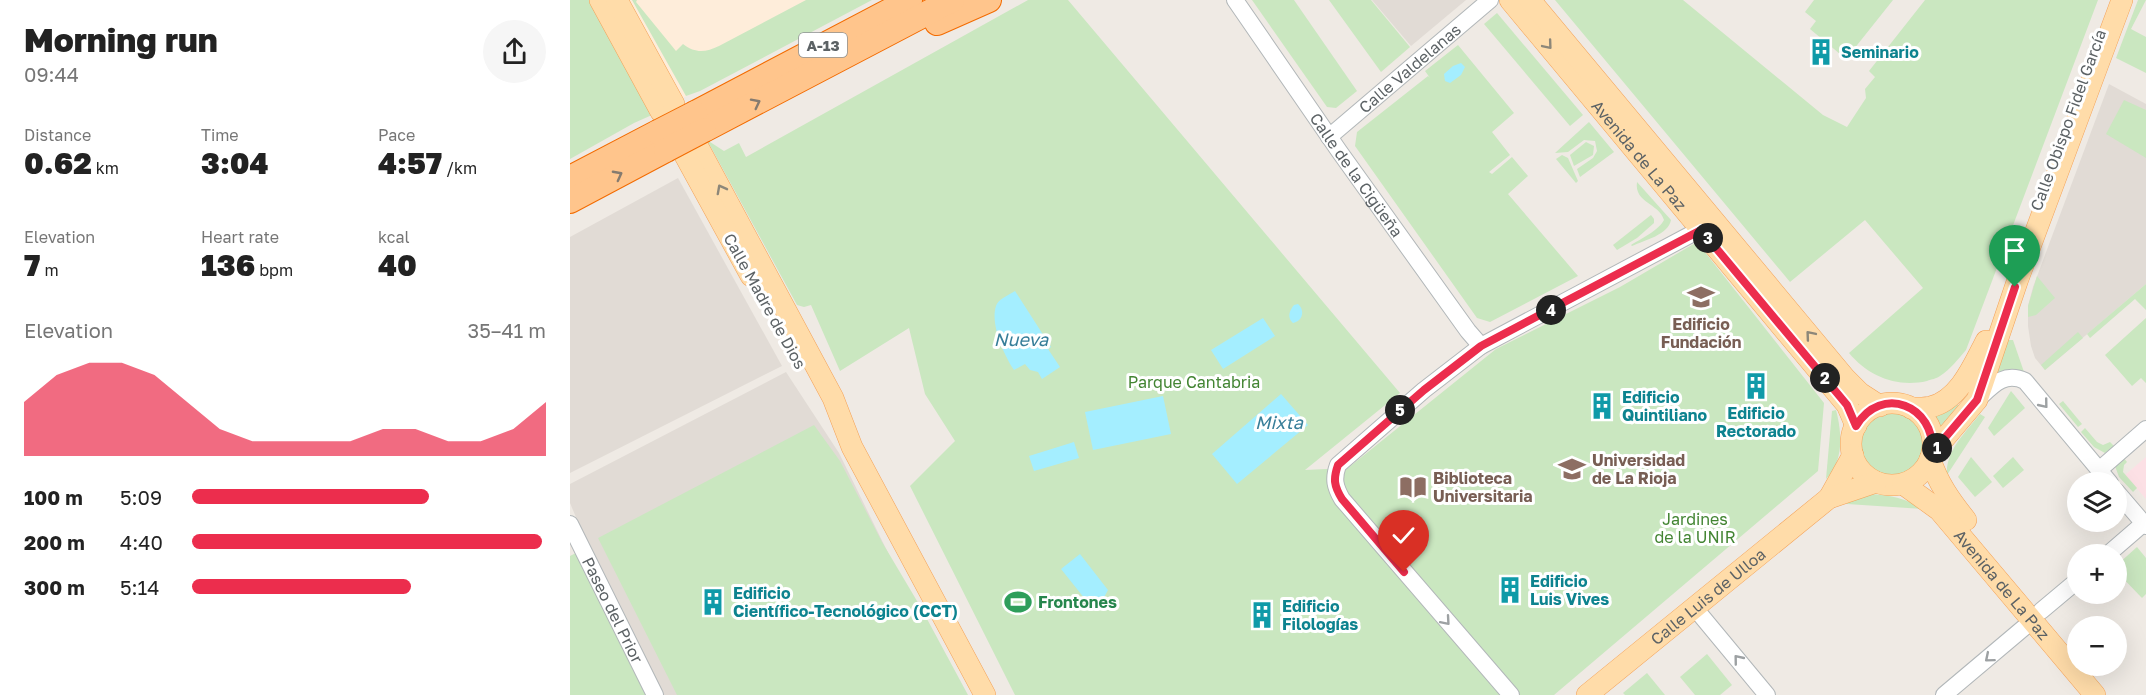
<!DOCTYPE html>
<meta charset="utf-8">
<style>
body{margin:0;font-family:"Golos Text",sans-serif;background:#f6f6f6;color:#222;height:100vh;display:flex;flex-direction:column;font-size:22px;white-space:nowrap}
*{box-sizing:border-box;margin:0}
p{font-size:20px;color:#767676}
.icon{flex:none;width:33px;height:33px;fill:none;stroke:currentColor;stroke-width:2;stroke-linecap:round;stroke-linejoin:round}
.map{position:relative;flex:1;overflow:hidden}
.drawer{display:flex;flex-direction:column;background:#fff;width:570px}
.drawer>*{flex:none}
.fabs{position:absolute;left:1497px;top:472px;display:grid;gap:12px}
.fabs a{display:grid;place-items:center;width:60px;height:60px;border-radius:50%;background:#fff;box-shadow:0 6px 24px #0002;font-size:30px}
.pin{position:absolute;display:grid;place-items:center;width:51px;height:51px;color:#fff;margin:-62px -26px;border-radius:50% 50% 50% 0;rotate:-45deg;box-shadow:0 0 6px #0007}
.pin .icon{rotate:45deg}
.km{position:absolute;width:30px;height:30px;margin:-15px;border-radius:50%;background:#222;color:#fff;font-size:16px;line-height:30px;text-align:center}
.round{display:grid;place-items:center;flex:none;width:63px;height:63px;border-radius:32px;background:#f6f6f6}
.head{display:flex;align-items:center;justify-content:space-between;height:102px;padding:0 24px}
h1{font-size:33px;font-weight:800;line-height:45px}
.stats{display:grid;grid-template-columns:repeat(3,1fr);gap:9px;height:102px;padding:6px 24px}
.stats div{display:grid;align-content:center}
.stats b{font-size:30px;font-weight:800}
.stats small{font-size:16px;font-weight:400}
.stats p{font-size:16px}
.chart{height:168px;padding:12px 24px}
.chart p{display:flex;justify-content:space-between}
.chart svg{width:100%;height:108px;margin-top:6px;fill:#ec2d4d;opacity:.7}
ul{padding:0 24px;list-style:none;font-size:20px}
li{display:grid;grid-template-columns:96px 72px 1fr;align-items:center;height:45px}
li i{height:15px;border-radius:8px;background:#ec2d4d}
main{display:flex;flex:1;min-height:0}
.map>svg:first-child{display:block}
.commercial{fill:#feedda}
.education{fill:#e1dbd5}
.medical{fill:#fce0e5}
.green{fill:#cae7c0}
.water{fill:#a4eeff}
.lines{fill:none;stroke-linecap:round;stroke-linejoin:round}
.minor-casing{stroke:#b2b7b9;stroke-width:18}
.major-casing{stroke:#f4a258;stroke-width:22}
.highway-casing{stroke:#f36b00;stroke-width:26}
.minor{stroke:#fff;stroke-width:16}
.major{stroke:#ffdca9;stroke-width:21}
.highway{stroke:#ffc58c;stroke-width:24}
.highway-bridge-casing{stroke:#f36b00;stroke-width:26;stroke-linecap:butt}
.highway-bridge{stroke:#ffc58c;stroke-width:24}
.oneway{stroke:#8d8779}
.oneway2{stroke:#857b6f}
.oneway3{stroke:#9da1a3}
.route-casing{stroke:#fff;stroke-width:12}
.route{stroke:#ec2d4d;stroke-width:8}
.labels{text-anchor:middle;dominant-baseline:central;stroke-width:6;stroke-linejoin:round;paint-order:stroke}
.shield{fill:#fff;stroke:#8d9193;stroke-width:1.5}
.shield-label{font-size:15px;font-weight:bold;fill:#5c6265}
.culture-label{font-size:16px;font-weight:bold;fill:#0d838f;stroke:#fff;text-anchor:start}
.street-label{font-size:16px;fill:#5c6265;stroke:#fff}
.education-label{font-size:16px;font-weight:bold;fill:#785e54;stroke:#fff;text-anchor:start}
.park-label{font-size:16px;fill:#438533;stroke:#fff}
.leisure-label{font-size:16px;font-weight:bold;fill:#27864d;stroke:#fff;text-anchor:start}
.water-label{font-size:18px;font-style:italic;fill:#377e99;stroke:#fff}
</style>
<main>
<section class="drawer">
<div class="head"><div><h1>Morning run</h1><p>09:44</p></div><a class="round"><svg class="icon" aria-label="share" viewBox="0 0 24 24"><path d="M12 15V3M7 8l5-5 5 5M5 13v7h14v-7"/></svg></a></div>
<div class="stats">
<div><p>Distance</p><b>0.62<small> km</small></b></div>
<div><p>Time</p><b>3:04</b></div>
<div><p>Pace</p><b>4:57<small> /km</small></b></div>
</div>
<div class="stats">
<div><p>Elevation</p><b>7<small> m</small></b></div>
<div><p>Heart rate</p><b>136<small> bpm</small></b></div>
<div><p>kcal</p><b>40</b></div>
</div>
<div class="chart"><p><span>Elevation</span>35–41 m</p>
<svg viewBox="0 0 160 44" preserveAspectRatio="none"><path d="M0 44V22L10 11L20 6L30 6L40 11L50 22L60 33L70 38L80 38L90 38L100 38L110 33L120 33L130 38L140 38L150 33L160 22V44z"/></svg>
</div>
<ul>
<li><b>100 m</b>5:09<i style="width:67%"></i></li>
<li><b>200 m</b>4:40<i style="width:99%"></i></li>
<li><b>300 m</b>5:14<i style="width:62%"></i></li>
</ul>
</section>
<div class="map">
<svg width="1576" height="695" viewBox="0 0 1576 695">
<rect width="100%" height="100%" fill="#efeae4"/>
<path class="commercial" d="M54 0H292L113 98Z"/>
<g class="education">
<path d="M802 0H896L841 46Z"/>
<path d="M1539 84 1576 104V284L1475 370 1465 358 1461 346 1458 326V306L1463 287Z"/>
<path d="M108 178 212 366 0 473V237Z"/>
<path d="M216 372 269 453 325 567 393 695H0L23 558 0 503V484Z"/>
</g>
<path class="medical" d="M1576 457V499L1555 475Z"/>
<g class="green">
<path d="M0 0H23L82 115 64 123 0 159Z"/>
<path d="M62 0H67L66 2 106 51 113 44C126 54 136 52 149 46L236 0H302L130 91 116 96Z"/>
<path d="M458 0H498L830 393 735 470 778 468 926 349 1050 287 1127 242 1254 403 1248 471 984 695H445L340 486 385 441 355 394 339 328 270 371 241 305 234 307 227 305 137 140 154 151 169 143 176 157Z"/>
<path d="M682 0H724L787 91 766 108 757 107Z"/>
<path d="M759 0H801L840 47 811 72Z"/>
<path d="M985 0H1113L1253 115 1277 127 1296 98 1295 89 1305 77 1299 71 1355 0H1528L1396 350C1388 359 1381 369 1370 376 1366 379 1362 379 1357 381 1327 388 1298 376 1279 353L1353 288 1295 220 1220 282Z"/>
<path d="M1244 0H1323L1276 59 1240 29 1246 21 1235 12Z"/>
<path d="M1568 0H1576L1561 29 1576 37V73L1546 58Z"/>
<path d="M927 13 1013 115 1000 126 914 24Z"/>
<path d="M888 45 944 113 922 132 940 155 919 172 922 174 942 157 958 176 938 194 1008 276 920 322 907 318 785 146 787 132 858 76 860 78 855 71Z"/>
<path d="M1554 100 1576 110V158L1536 134Z"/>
<path d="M1019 122 1044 152 1010 177 1007 169 1023 158 1027 151 1025 141 1014 140 998 152 985 153Z"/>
<path d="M1016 142 1024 146 1023 155 1004 166 1000 155Z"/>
<path d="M992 155 998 158 1008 181 1006 183 986 159Z"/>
<path d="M1067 182 1101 220C1098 235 1075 240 1062 246L1061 245C1071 239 1089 230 1094 220 1089 203 1064 203 1067 182Z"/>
<path d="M1081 215 1084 219V223L1067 238 1047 250 1043 245Z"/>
<path d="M1467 276 1485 298 1466 315 1458 317V306Z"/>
<path d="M1576 284V310L1565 299 1520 338 1517 334Z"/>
<path d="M1576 318V383L1571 378 1562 386 1535 355Z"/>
<path d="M1508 332 1513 338 1475 370 1471 365Z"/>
<path d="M1438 340H1443L1455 375 1422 377Z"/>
<path d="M1441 391 1455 408 1424 436 1418 428Z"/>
<path d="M1493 401 1512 424 1508 427 1489 404Z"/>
<path d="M1383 402 1391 407 1371 433 1362 412Z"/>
<path d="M1266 410C1272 433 1274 461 1256 479L1262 411Z"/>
<circle cx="1322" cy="444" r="31"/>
<path d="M1410 414 1415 417 1377 475C1375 451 1396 432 1410 414Z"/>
<path d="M244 425 270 461 312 542 350 606 398 695H107L28 538Z"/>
<path d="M1515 428 1527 442 1533 445 1540 442 1544 446 1535 453 1524 447 1511 432Z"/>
<path d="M1401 457 1422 482 1405 497 1388 477Z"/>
<path d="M1443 457 1454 470 1433 488 1423 476Z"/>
<path d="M1553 457 1557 462 1554 465 1553 472 1567 488 1563 492 1549 477 1545 466Z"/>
<path d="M1300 494C1319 495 1336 498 1353 509L1277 504 1273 499Z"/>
<path d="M1567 547 1576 558V594L1572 598 1547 572V565Z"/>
<path d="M14 549 86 695H0V556Z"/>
<path d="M1137 654 1162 685 1150 695H1125L1110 677Z"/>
<path d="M1077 673 1095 695H1055L1053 693Z"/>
</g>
<g class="water">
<path d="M891 63 895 67 891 75 880 83 875 81 874 74 883 66Z"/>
<path d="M445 291 481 347 478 349 490 367 472 379 468 372 460 370 455 364 444 370C434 355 420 324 426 306 428 299 439 295 445 291Z"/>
<path d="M728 304C735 310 733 321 723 323 717 318 719 311 724 305Z"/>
<path d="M693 318 705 336 653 369 641 350Z"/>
<path d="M711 394 738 425 667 484 642 454Z"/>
<path d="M593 396 601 434 523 450 515 412Z"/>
<path d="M504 442 509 458 464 471 459 456Z"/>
<path d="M510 554 538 590 531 603 521 602 519 604 491 569Z"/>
</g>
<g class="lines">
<defs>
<g id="minor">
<path id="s1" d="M665 0 769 151 898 331 911 346"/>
<path id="s2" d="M759 137 920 0"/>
<path d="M1407 400C1422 386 1434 371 1455 381L1540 483"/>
<path d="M1529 470 1576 429"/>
<path d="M1546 491 1576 526"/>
<path id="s3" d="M0 524 85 695"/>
<path d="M1537 555 1574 523"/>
<path d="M1124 607 1197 695"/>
<path d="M1471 611 1508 580"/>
<path d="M941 695 772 499C765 487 763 479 768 465L854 390 911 346 1131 229"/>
<path d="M1374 695 1463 620"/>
</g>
<g id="major">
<path d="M30 0 91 112"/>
<path d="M47 0 104 104"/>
<path id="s4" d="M940 0 1277 405 1286 426"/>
<path d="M960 0 1275 378 1290 393 1310 406"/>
<path d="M127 145 263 398 282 447 415 695"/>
<path d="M113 152 181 276"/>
<circle cx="1322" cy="444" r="41"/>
<path d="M1341 408C1347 408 1354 408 1360 407 1389 401 1404 364 1416 341"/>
<path d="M1362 453 1407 400 1448 279 1552 0"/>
<path d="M1360 459C1368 483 1380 500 1396 520"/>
<path id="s5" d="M1333 484 1369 510 1525 695"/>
<path d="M1259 498 1283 455"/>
<path id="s6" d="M1017 695 1259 498 1306 482"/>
</g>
<g id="highway">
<path d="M367 23 419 0"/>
<path d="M125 113 340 0"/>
<path d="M134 130 382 0"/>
<path d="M0 178 88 132"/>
<path d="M0 201 96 150"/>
</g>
</defs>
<use href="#minor" class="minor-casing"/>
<use href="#major" class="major-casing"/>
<use href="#highway" class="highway-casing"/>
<use href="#minor" class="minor"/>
<use href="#major" class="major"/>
<use href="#highway" class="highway"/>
<defs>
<g id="highway-bridge">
<path d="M88 132 125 113"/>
<path d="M96 150 134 130"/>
</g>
</defs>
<use href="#highway-bridge" class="highway-bridge-casing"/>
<use href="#highway-bridge" class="highway-bridge"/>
</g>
<defs><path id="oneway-chevron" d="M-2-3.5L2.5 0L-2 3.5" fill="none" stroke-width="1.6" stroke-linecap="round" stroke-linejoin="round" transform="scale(1.5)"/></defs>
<g class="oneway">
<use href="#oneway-chevron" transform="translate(978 45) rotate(50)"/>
<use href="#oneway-chevron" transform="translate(151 189) rotate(-118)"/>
<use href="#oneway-chevron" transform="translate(1240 335) rotate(-130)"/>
</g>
<g class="oneway2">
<use href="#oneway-chevron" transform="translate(186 103) rotate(-27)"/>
<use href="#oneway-chevron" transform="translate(48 175) rotate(-28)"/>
</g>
<g class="oneway3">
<use href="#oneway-chevron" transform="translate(1474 404) rotate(51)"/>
<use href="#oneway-chevron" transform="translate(876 621) rotate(49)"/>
<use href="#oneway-chevron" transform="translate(1419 658) rotate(140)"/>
<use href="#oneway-chevron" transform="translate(1168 659) rotate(-129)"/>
</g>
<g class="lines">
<defs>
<path id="route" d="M834 572 772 499C764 486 763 479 768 465L854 390 911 346 1131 230 1277 405 1286 426C1311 384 1366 405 1362 453L1407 400 1445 287"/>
</defs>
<use href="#route" class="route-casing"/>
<use href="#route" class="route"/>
</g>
<defs>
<symbol id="building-bare" viewBox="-9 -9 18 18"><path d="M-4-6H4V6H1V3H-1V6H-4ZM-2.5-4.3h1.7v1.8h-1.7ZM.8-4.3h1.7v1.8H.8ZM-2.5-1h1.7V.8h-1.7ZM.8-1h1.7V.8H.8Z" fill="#0f9aa8" stroke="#fff" stroke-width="2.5" paint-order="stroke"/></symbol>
<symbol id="university-bare" viewBox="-9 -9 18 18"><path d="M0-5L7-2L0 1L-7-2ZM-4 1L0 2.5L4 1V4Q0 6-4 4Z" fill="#8d6e63" stroke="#fff" stroke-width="2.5" paint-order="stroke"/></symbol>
<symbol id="library-bare" viewBox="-9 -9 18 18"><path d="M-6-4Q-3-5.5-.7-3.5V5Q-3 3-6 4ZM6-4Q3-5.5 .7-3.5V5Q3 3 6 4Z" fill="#8d6e63" stroke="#fff" stroke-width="2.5" paint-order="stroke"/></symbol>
<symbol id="stadium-bare" viewBox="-9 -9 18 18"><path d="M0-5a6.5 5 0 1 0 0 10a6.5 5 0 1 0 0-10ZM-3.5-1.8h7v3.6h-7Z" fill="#2e9e5b" stroke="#fff" stroke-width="2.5" paint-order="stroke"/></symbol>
</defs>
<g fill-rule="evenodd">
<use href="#building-bare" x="1232" y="33" width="38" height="38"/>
<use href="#university-bare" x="1112" y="278" width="38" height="38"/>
<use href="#building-bare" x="1167" y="367" width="38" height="38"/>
<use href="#building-bare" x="1013" y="387" width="38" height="38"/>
<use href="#university-bare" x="983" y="450" width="38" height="38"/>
<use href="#library-bare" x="824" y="468" width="38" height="38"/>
<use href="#building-bare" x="921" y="571" width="38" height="38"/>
<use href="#building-bare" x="124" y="583" width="38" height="38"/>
<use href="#stadium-bare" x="429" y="583" width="38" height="38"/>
<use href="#building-bare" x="673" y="596" width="38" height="38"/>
</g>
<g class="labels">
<rect class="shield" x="229" y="33" width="48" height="24" rx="4.5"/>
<g class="shield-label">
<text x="253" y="45">A-13</text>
</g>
<g class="culture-label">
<text x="1271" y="52">Seminario</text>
<text x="1052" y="397">Edificio<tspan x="1052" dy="18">Quintiliano</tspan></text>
<text x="1186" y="413" text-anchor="middle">Edificio<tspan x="1186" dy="18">Rectorado</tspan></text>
<text x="960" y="581">Edificio<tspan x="960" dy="18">Luis Vives</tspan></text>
<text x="163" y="593">Edificio<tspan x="163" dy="18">Científico-Tecnológico (CCT)</tspan></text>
<text x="712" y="606">Edificio<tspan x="712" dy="18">Filologías</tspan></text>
</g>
<g class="street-label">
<text stroke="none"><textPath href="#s2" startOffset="106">Calle Valdelanas</textPath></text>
<text transform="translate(1498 120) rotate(-70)">Calle Obispo Fidel García</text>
<text stroke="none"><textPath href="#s4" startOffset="202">Avenida de La Paz</textPath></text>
<text stroke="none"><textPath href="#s1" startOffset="213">Calle de la Cigüeña</textPath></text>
<text transform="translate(195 301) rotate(61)">Calle Madre de Dios</text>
<text stroke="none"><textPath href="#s5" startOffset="142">Avenida de La Paz</textPath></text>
<text stroke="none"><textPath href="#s6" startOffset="156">Calle Luis de Ulloa</textPath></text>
<text stroke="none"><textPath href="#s3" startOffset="96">Paseo del Prior</textPath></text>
</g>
<g class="education-label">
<text x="1131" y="324" text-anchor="middle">Edificio<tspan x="1131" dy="18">Fundación</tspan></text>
<text x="1022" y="460">Universidad<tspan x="1022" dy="18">de La Rioja</tspan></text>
<text x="863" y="478">Biblioteca<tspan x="863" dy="18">Universitaria</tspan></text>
</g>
<g class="park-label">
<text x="624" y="382">Parque Cantabria</text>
<text x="1125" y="519">Jardines<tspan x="1125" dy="18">de la UNIR</tspan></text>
</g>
<g class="leisure-label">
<text x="468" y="602">Frontones</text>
</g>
<g class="water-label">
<text x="451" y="339">Nueva</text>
<text x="709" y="422">Mixta</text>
</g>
</g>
</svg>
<div class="fabs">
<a><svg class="icon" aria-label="layers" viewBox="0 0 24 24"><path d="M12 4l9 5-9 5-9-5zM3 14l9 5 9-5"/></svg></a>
<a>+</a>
<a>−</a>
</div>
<div class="pin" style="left:1445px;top:287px;background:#1e9e55"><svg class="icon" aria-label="arrive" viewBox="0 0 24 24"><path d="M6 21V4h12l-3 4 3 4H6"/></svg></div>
<div class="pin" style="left:834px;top:572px;background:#d93025"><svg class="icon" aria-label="check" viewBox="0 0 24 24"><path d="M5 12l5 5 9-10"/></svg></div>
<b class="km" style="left:1367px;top:448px">1</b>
<b class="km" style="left:1255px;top:378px">2</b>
<b class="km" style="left:1138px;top:238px">3</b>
<b class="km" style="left:981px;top:310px">4</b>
<b class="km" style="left:830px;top:410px">5</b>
</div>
</main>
